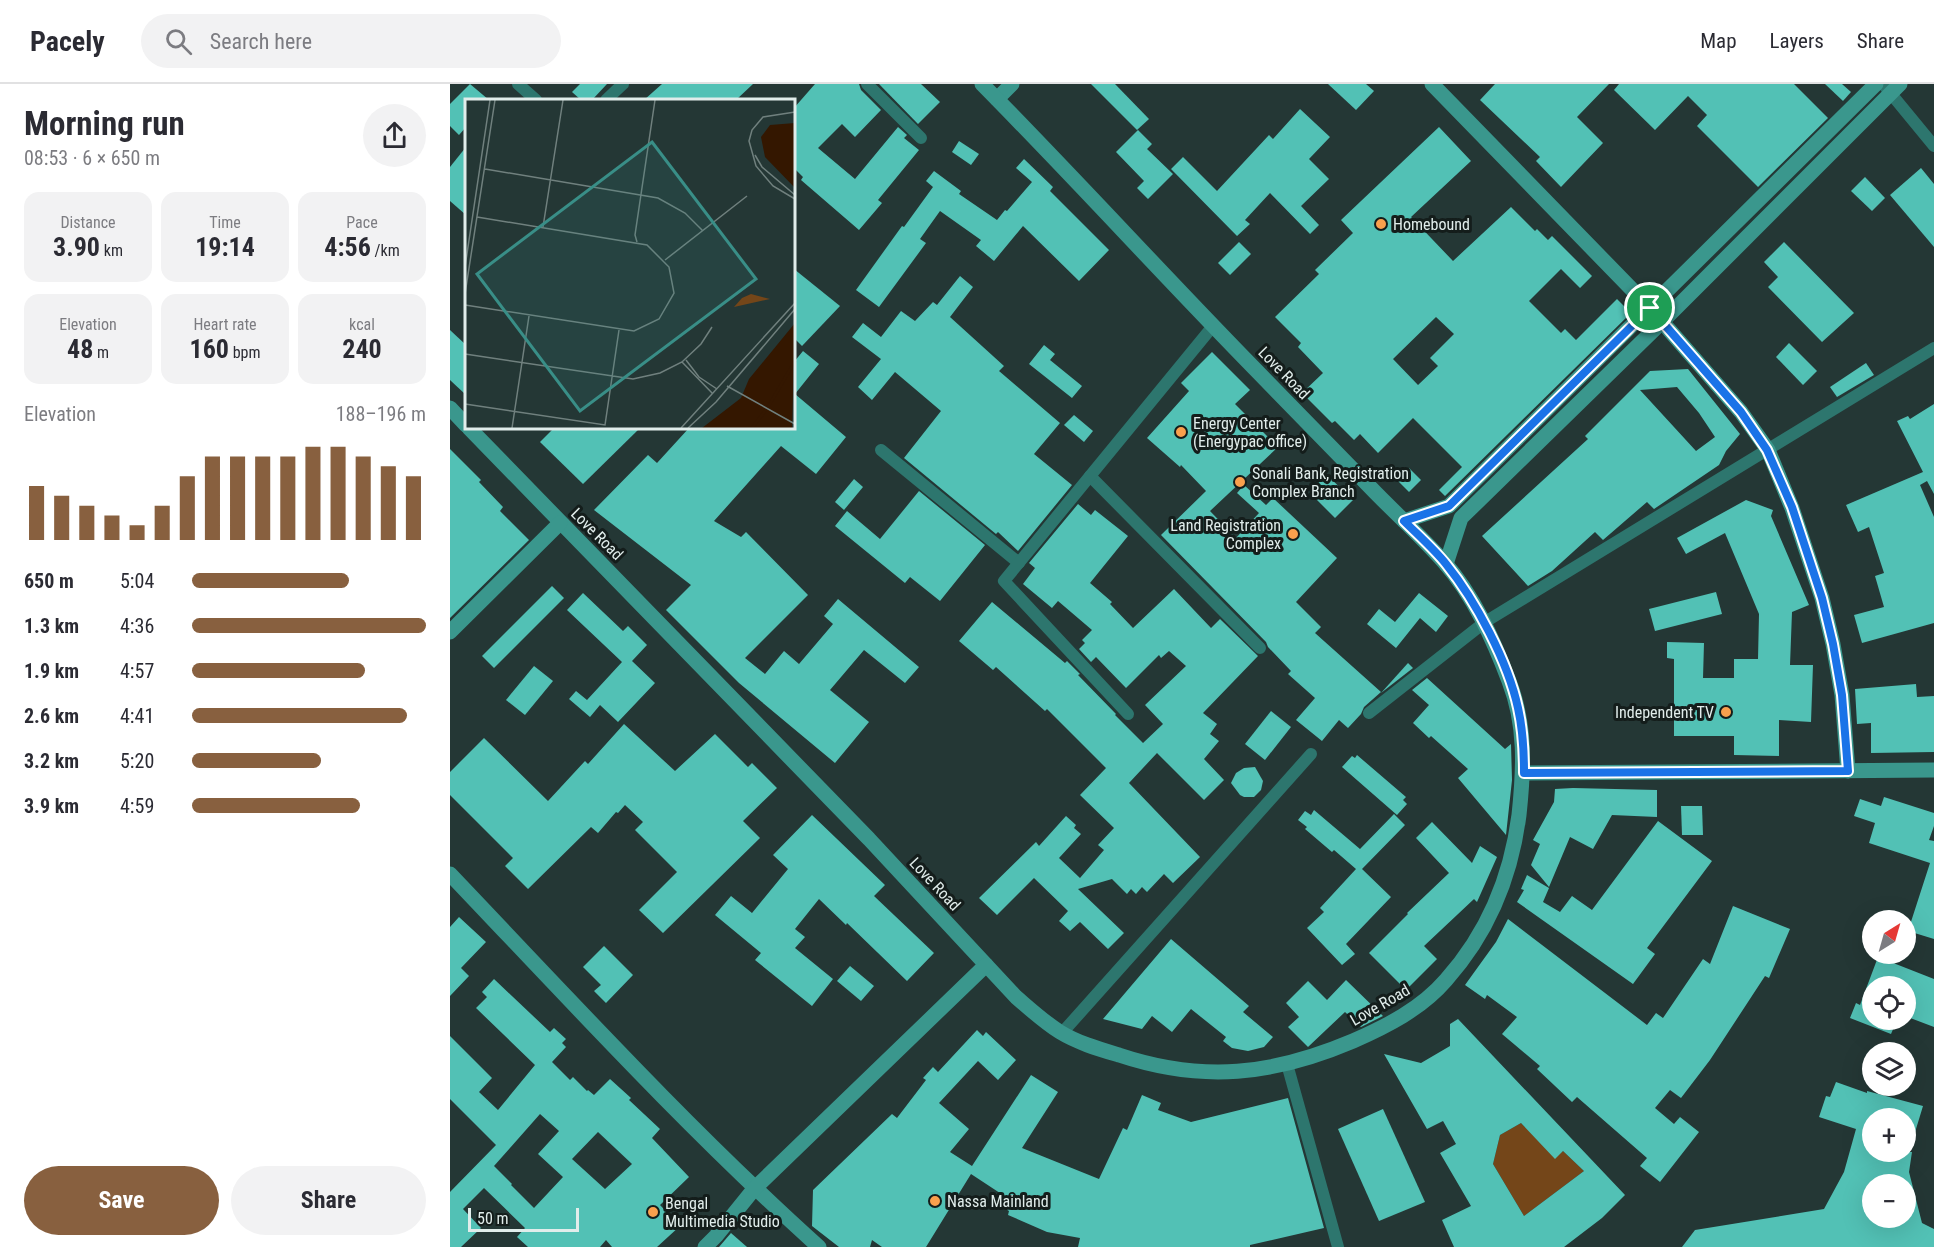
<!DOCTYPE html>
<meta charset="utf-8">
<style>
body{margin:0;font-family:"Roboto Condensed",sans-serif;background:#f2f2f3;color:#2b2b33;height:100vh;display:flex;flex-direction:column;font-size:22px;white-space:nowrap}
*{box-sizing:border-box;margin:0}
p{font-size:20px;color:#7c7c81}
.icon{flex:none;width:33px;height:33px;fill:none;stroke:currentColor;stroke-width:2;stroke-linecap:round;stroke-linejoin:round}
.map{position:relative;flex:1;overflow:hidden}
.details{display:flex;flex-direction:column;background:#fff;width:450px}
.details>*{flex:none}
.needle{width:39px;rotate:37deg}
.tools{position:absolute;left:1412px;top:826px;display:grid;gap:12px}
.tools a{display:grid;place-items:center;width:54px;height:54px;border-radius:50%;background:#fff;box-shadow:0 6px 24px #0002;font-size:30px}
.scale{position:absolute;left:18px;bottom:15px;width:111px;box-sizing:border-box;padding-left:6px;border:3px solid #e1edeb;border-top:0;font-size:16px;line-height:21px;white-space:nowrap;color:#e1edeb;-webkit-text-stroke:4px #141d1b;paint-order:stroke}
.pin{position:absolute;display:grid;place-items:center;width:51px;height:51px;color:#fff;margin:-26px;border:3px solid #fff;border-radius:50%;box-shadow:0 2px 6px #0007}
.round{display:grid;place-items:center;flex:none;width:63px;height:63px;border-radius:32px;background:#f2f2f3}
.head{display:flex;align-items:center;justify-content:space-between;height:102px;padding:0 24px}
h1{font-size:33px;font-weight:700;line-height:45px}
.figures{display:grid;grid-template-columns:repeat(3,1fr);gap:9px;height:102px;padding:6px 24px}
.figures div{display:grid;align-content:center;border-radius:15px;background:#f2f2f3;text-align:center}
.figures b{font-size:26px;font-weight:700}
.figures small{font-size:16px;font-weight:400}
.figures p{font-size:16px}
.chart{height:168px;padding:12px 24px}
.chart p{display:flex;justify-content:space-between}
.chart svg{width:100%;height:108px;margin-top:6px;stroke:#88603f;stroke-width:6}
.primary-button{display:flex;gap:12px;margin-top:auto;padding:12px 24px}
.primary-button a{flex:1;height:69px;border-radius:36px;background:#88603f;color:#fff;font-size:24px;font-weight:700;line-height:69px;text-align:center}
.primary-button a+a{background:#f2f2f3;color:#2b2b33}
ul{padding:0 24px;list-style:none;font-size:20px}
li{display:grid;grid-template-columns:96px 72px 1fr;align-items:center;height:45px}
li i{height:15px;border-radius:8px;background:#88603f}
header{display:flex;align-items:center;gap:36px;box-sizing:border-box;height:84px;padding:0 30px;background:#fff;border-bottom:2px solid #e1e1e2}
header strong{font-size:28px}
nav{display:flex;gap:33px;margin-inline-start:auto;font-size:21px}
.search{width:420px;height:54px;background:#f2f2f3;display:flex;align-items:center;gap:15px;box-sizing:border-box;padding:0 21px;border-radius:33px;color:#7c7c81;font-size:22px}
main{display:flex;flex:1;min-height:0}
.map>svg:first-child{display:block}
.green{fill:#744619}
.building{fill:#52c1b5;fill-rule:evenodd}
.lines{fill:none;stroke-linecap:round;stroke-linejoin:round}
.street{stroke:#2d766e;stroke-width:12}
.secondary{stroke:#3a978d;stroke-width:15}
.route-casing{stroke:#fff;stroke-width:12}
.route{stroke:#1a73e8;stroke-width:8}
.poi-dot{fill:#f9a04d;stroke:#141d1b;stroke-width:2}
.labels{text-anchor:middle;dominant-baseline:central;stroke-width:6;stroke-linejoin:round;paint-order:stroke}
.poi-label{font-size:16px;fill:#e1edeb;stroke:#141d1b;text-anchor:start}
.street-label{font-size:16px;fill:#e1edeb;stroke:#141d1b}
.inset-river{fill:none;stroke:#341700;stroke-width:3}
.inset-road{fill:none;stroke:#70807e;stroke-width:1.5}
.view{fill:#398e87;fill-opacity:0.15;stroke:#398e87;stroke-width:3}
.inset-edge{fill:none;stroke:#e1edeb;stroke-width:3}
</style>
<header>
<strong>Pacely</strong>
<div class="search"><svg class="icon" aria-label="search" viewBox="0 0 24 24"><circle cx="10" cy="10" r="6"/><path d="M15 15l6 6"/></svg>Search here</div>
<nav><a>Map</a><a>Layers</a><a>Share</a></nav>
</header>
<main>
<section class="details">
<div class="head"><div><h1>Morning run</h1><p>08:53 · 6 × 650 m</p></div><a class="round"><svg class="icon" aria-label="share" viewBox="0 0 24 24"><path d="M12 15V3M7 8l5-5 5 5M5 13v7h14v-7"/></svg></a></div>
<div class="figures">
<div><p>Distance</p><b>3.90<small> km</small></b></div>
<div><p>Time</p><b>19:14</b></div>
<div><p>Pace</p><b>4:56<small> /km</small></b></div>
</div>
<div class="figures">
<div><p>Elevation</p><b>48<small> m</small></b></div>
<div><p>Heart rate</p><b>160<small> bpm</small></b></div>
<div><p>kcal</p><b>240</b></div>
</div>
<div class="chart"><p><span>Elevation</span>188–196 m</p>
<svg viewBox="0 0 160 44" preserveAspectRatio="none"><path d="M5 44V22M15 44V26M25 44V30M35 44V34M45 44V38M55 44V30M65 44V18M75 44V10M85 44V10M95 44V10M105 44V10M115 44V6M125 44V6M135 44V10M145 44V14M155 44V18"/></svg>
</div>
<ul>
<li><b>650 m</b>5:04<i style="width:67%"></i></li>
<li><b>1.3 km</b>4:36<i style="width:100%"></i></li>
<li><b>1.9 km</b>4:57<i style="width:74%"></i></li>
<li><b>2.6 km</b>4:41<i style="width:92%"></i></li>
<li><b>3.2 km</b>5:20<i style="width:55%"></i></li>
<li><b>3.9 km</b>4:59<i style="width:72%"></i></li>
</ul>
<div class="primary-button"><a>Save</a><a>Share</a></div>
</section>
<div class="map">
<svg width="1484" height="1163" viewBox="0 0 1484 1163">
<rect width="100%" height="100%" fill="#243735"/>
<path class="green" d="M1071 1039 1105 1074 1113 1067 1134 1087 1074 1132 1043 1080 1050 1051Z"/>
<g class="building">
<path d="M20 0 39 16H16V43L9 51 0 42V20Z"/>
<path d="M130 0H157L142 16H131L122 8Z"/>
<path d="M212 0H303L286 16H194Z"/>
<path d="M365 0H409L411 6 431 26 405 53 392 40 368 64 405 95 448 43 457 51 454 54 469 66 428 116 432 119 409 146 351 96 353 93 344 84V24Z"/>
<path d="M429 0H471L490 18 468 40Z"/>
<path d="M641 0H665L699 35 687 46Z"/>
<path d="M878 0H916L924 7 906 26Z"/>
<path d="M1045 0H1159L1127 33 1153 59 1111 103 1086 77 1090 73 1030 16Z"/>
<path d="M1169 0H1344L1378 34 1308 103 1247 42 1257 31 1238 12 1205 46 1164 6Z"/>
<path d="M1375 0H1392L1401 8 1393 17Z"/>
<path d="M850 25 880 53 859 75 879 95 851 122 869 141 860 150 820 109 795 136 800 140 787 152 721 85 733 73 767 107 819 51 823 55Z"/>
<path d="M989 43 1021 77 961 133 1003 177 1061 123 1085 147 1087 145 1098 156 1102 152 1142 192 1130 204 1111 185 1079 217 1111 249 1115 245 1126 256 1167 215 1181 229 995 412 989 406 1012 383 963 334 928 369 910 350 904 356 885 337 882 339 852 309 873 289 848 263 851 259 825 233 869 190 865 186 903 149 891 136ZM986 233 1004 250 980 274 988 282 968 301 943 275Z"/>
<path d="M688 46 702 60 697 65 723 90 698 115 687 104 694 97 666 68Z"/>
<path d="M509 57 529 70 521 81 502 68Z"/>
<path d="M16 63V131L0 117V83Z"/>
<path d="M574 75 603 103 600 107 659 166 629 197 573 142 544 177 526 162 531 156 490 127 470 155 476 159 429 223 406 206 452 142 454 143 483 103 476 97 484 87 511 107 509 110 547 136 555 126 557 127 582 98 566 84Z"/>
<path d="M1471 84 1484 100V163L1440 111Z"/>
<path d="M1415 93 1435 114 1422 127 1401 107Z"/>
<path d="M789 158 801 170 780 191 768 179Z"/>
<path d="M1334 158 1404 229 1372 258 1318 203 1328 193 1314 178Z"/>
<path d="M344 185 390 222 352 262 344 254Z"/>
<path d="M510 192 523 203 500 233 554 282 549 287 610 339 584 370 622 401 568 467 548 448 546 450 454 374 491 327 445 288 422 316 408 303 431 275 402 253 413 239 431 253 451 227 465 237 483 218 487 221Z"/>
<path d="M0 246 16 261V311L0 296Z"/>
<path d="M1339 259 1367 287 1353 301 1326 273Z"/>
<path d="M594 261 605 270 600 276 632 302 622 314 579 280Z"/>
<path d="M353 267 369 280 345 310 396 353 366 390 331 362 264 437 291 453 296 448 358 511 295 574 315 590 334 567 349 580 383 540 374 532 388 515 469 583 455 599 414 566 380 606 419 638 385 679 289 599 216 526 241 501 144 426 198 371 207 379 239 344H344V278Z"/>
<path d="M762 268 800 306 785 320 828 363 760 427 786 454 809 429 787 409 794 401 816 421 823 414 887 474 846 518 871 543 865 549 931 608 914 623 911 630 898 644 889 636 872 657 846 636 865 614 838 590 841 587 818 563 816 558 711 451 756 407 731 381 730 383 697 354 739 307 731 299Z"/>
<path d="M1416 279 1424 291 1387 313 1380 303Z"/>
<path d="M1238 285 1290 350 1276 367 1269 381 1204 425 1197 418 1153 456 1145 448 1102 487 1078 502 1032 452 1138 355 1135 352 1200 287ZM1227 303 1249 329 1265 353 1246 367 1190 306Z"/>
<path d="M1484 320V410L1477 397 1470 401 1484 433V539L1412 559 1404 531 1434 523 1425 492 1434 489 1419 443 1408 448 1396 421 1473 388 1447 337 1458 332 1460 335Z"/>
<path d="M624 331 643 347 634 358 614 341Z"/>
<path d="M104 344H190L133 400 90 358Z"/>
<path d="M0 365 31 396 29 398 53 423 50 427 79 456 0 534Z"/>
<path d="M959 384 971 396 959 408 947 396Z"/>
<path d="M877 391 903 416 885 434 859 408Z"/>
<path d="M404 395 413 403 394 426 385 418Z"/>
<path d="M469 407 535 461 490 517 460 493 455 499 385 442 397 427 430 455Z"/>
<path d="M1296 416 1323 426 1321 432 1359 521 1342 528 1340 581H1363L1361 638 1329 636V672L1284 671V652H1224V575L1217 574V558L1254 559 1253 594H1284V575H1308L1309 530 1275 449 1236 470 1227 454Z"/>
<path d="M628 420 641 431 645 426 678 452 640 499 662 518 660 520 683 544 724 505 761 544 770 535 808 572 753 629 767 640 760 650 769 657 754 675 774 696 754 716 707 669 679 699 750 773 723 799 714 790 697 808 692 803 686 810 681 805 677 810 662 795 628 805 674 849 658 865 630 838 620 847 609 837 618 827 584 794 547 831 529 814 586 758 589 762 616 732 626 741 624 744 631 750 609 774 630 794 654 766 648 761 664 744 630 711 656 684 597 625 595 627 546 583 543 586 509 557 542 518 615 579 617 577 630 590 628 591 666 630 665 631 693 659 713 640 695 621 736 582 719 567 711 574 709 571 676 604 646 573 641 578 629 565 635 559 632 556 642 546 608 517 602 524 573 500 585 484 579 479Z"/>
<path d="M102 502 114 514 44 584 32 572Z"/>
<path d="M1266 508 1272 530 1205 547 1199 525Z"/>
<path d="M133 509 173 547 178 542 197 561 182 577 205 599 168 638 150 621 140 633 119 615 126 607 137 616 172 578 117 526Z"/>
<path d="M969 509 998 532 986 548 970 534 946 564 917 540 929 525 945 538Z"/>
<path d="M958 579 963 584 931 609Z"/>
<path d="M84 582 103 597 75 631 56 616Z"/>
<path d="M977 594 1055 665 1061 660 1062 696 1056 751 1008 694 1018 685 981 652 979 654 963 639 979 621 962 606Z"/>
<path d="M1466 600 1467 613 1484 612V668L1421 669V639L1407 640 1405 605Z"/>
<path d="M821 627 841 643 815 676 795 660Z"/>
<path d="M174 640 225 687 265 650 298 683 302 679 327 704 293 737 310 754 213 849 189 826 227 788 185 746 193 738 175 721 168 729 166 728 148 749 141 743 78 805 55 782 63 774 0 711V688L34 654 98 717 135 677 138 680Z"/>
<path d="M907 671 956 713 953 716 957 720 947 731 892 683 902 672 905 674Z"/>
<path d="M805 683 813 697 811 706 804 713H794L790 711 781 699 786 689 794 684Z"/>
<path d="M1123 704 1207 706V733L1162 731 1143 765 1120 753 1099 803 1081 781 1090 760 1083 756 1104 718 1105 705Z"/>
<path d="M1434 713 1484 729V742L1479 756 1484 757V855L1458 847 1480 779 1419 759 1425 739 1404 732 1410 715 1431 722Z"/>
<path d="M1231 722H1252L1253 751H1232Z"/>
<path d="M864 726 910 765 944 730 955 741 912 785 941 813 896 860 905 870 892 881 857 844 874 828 870 824 906 785 884 766 882 768 855 745 857 743 848 736 855 727 861 731Z"/>
<path d="M362 731 435 801 424 812 484 869 457 897 397 839 396 841 369 815 345 845 355 853 345 864 383 895 362 922 305 876 311 869 265 831 281 812 302 829 338 785 323 771Z"/>
<path d="M1208 737 1262 777 1197 864 1205 870 1183 900 1067 818 1074 806 1071 805 1077 791 1099 804 1093 818 1110 828 1122 812 1142 826Z"/>
<path d="M982 738 1022 779 1030 762 1047 773 1027 818 1024 815 974 862 987 875 956 906 919 869 958 830 957 829 999 789 966 754Z"/>
<path d="M1283 822 1340 845 1319 894 1315 892 1260 976 1231 1014 1220 1006 1205 1024 1224 1040 1230 1033 1249 1048 1210 1098 1190 1082 1197 1074 1127 1013 1122 1018 1087 985 1090 982 1052 950 1067 933 1037 911 1035 915 1015 901 1046 858 1058 835 1197 941 1206 929 1213 934 1253 875 1260 880Z"/>
<path d="M9 833 36 858 11 884 19 892 0 912V843Z"/>
<path d="M721 855 799 922 793 928 823 953 814 963 798 967 782 964 773 957 776 953 741 925 722 948 702 932 692 945 653 935Z"/>
<path d="M154 862 183 891 156 919 144 907 151 901 133 883Z"/>
<path d="M1428 873 1484 895V943L1455 932V903H1422V936H1447L1441 950 1400 934 1406 919 1410 921Z"/>
<path d="M400 882 424 902 411 917 387 897Z"/>
<path d="M44 895 100 948 104 944 116 955 112 959 116 963 102 978 120 996 123 993 137 1007 138 1006 144 1011 160 995 181 1014 179 1016 210 1045 202 1054 239 1093 210 1121 230 1142 207 1163H162L156 1156 150 1163H78L67 1153 75 1144 34 1104 13 1125 31 1144 11 1163H0V1108L46 1061 0 1015V952L42 994 29 1008 48 1026 85 981 26 924 37 913 32 908ZM90 1030 109 1047 88 1070 113 1093 84 1124 61 1101 62 1100 44 1082ZM148 1048 182 1080 155 1105 122 1075Z"/>
<path d="M896 896 933 932 911 943 895 928 858 963 838 943 849 933 836 919 858 897 877 916Z"/>
<path d="M1008 935 1175 1111 1152 1134 1114 1163H1004L992 1136 1021 1122 990 1069 1006 1060 993 1037 977 1045 934 970 971 979 1000 962V940ZM1071 1039 1105 1075 1113 1067 1134 1087 1074 1132 1043 1080 1050 1051Z"/>
<path d="M527 946 533 952 536 948 566 976 548 996 528 977 489 1019 519 1045 500 1068 522 1082 581 991 608 1008 572 1064 649 1095 673 1044 677 1046 692 1011 711 1019 708 1026 741 1038 838 1014 874 1144 800 1161V1163H628L630 1154 597 1148 558 1131 559 1127 554 1124 559 1115 521 1090 476 1163H432L422 1156 420 1163H389L362 1142 363 1106 442 1030 447 1034 476 996 473 994 483 983 488 988Z"/>
<path d="M1386 998 1417 1009V1007L1473 1022 1459 1068H1462L1459 1088 1472 1139 1484 1145V1163H1232L1245 1146 1374 1125 1394 1088 1406 1045 1369 1033 1376 1012 1380 1013ZM1422 1035H1455V1068H1422ZM1422 1101H1455V1134H1422Z"/>
<path d="M933 1025 975 1118 929 1137 888 1045Z"/>
<path d="M281 1149 297 1163H269Z"/>
</g>
<g class="lines">
<g class="street">
<path d="M68 0 86 16"/>
<path d="M417 0 471 54"/>
<path d="M1433 0 1484 62"/>
<path d="M156 16 173 0"/>
<path d="M431 366 569 479"/>
<path d="M640 392 810 564"/>
<path d="M919 629 1035 538 1484 264"/>
<path d="M678 630 554 497 763 242"/>
<path d="M612 949 861 670"/>
<path d="M837 980 888 1163"/>
</g>
<g class="secondary">
<path d="M982 0 1200 224 1291 328 1318 366 1342 424 1372 514 1383 560 1392 611 1398 687"/>
<path d="M547 15 562 0"/>
<path d="M0 324 16 341"/>
<path d="M19 344 419 755 566 913C580 925 594 938 610 948 628 959 649 965 669 971 753 999 823 991 903 957 937 942 971 925 996 896 1038 849 1061 793 1069 731 1074 684 1076 641 1059 597 1043 555 1024 512 994 478 971 452 945 429 921 404 882 364 843 324 804 284 712 190 624 93 532 0"/>
<path d="M954 437 999 422 1426 0"/>
<path d="M996 480 1011 434 1212 238 1450 0"/>
<path d="M0 548 110 439"/>
<path d="M1074 689 1484 686"/>
<path d="M0 790C120 916 239 1046 369 1163"/>
<path d="M255 1163 266 1152 304 1105 536 881"/>
</g>
</g>
<g class="lines">
<defs>
<path id="route" d="M1200 224 1291 328 1317 366 1342 423 1372 514 1383 560 1392 611 1398 687 1074 689C1074 667 1073 646 1068 624 1058 578 1026 517 996 480 984 465 968 451 954 437L999 422Z"/>
</defs>
<use href="#route" class="route-casing"/>
<use href="#route" class="route"/>
</g>
<g class="poi-dot">
<circle cx="931" cy="140" r="6"/>
<circle cx="731" cy="348" r="6"/>
<circle cx="790" cy="398" r="6"/>
<circle cx="843" cy="450" r="6"/>
<circle cx="1276" cy="628" r="6"/>
<circle cx="485" cy="1117" r="6"/>
<circle cx="203" cy="1128" r="6"/>
</g>
<g class="labels">
<g class="poi-label">
<text x="943" y="140">Homebound</text>
<text x="743" y="339">Energy Center<tspan x="743" dy="18">(Energypac office)</tspan></text>
<text x="802" y="389">Sonali Bank, Registration<tspan x="802" dy="18">Complex Branch</tspan></text>
<text x="831" y="441" text-anchor="end">Land Registration<tspan x="831" dy="18">Complex</tspan></text>
<text x="1264" y="628" text-anchor="end">Independent TV</text>
<text x="497" y="1117">Nassa Mainland</text>
<text x="215" y="1119">Bengal<tspan x="215" dy="18">Multimedia Studio</tspan></text>
</g>
<g class="street-label">
<text transform="translate(834 289) rotate(46)">Love Road</text>
<text transform="translate(147 450) rotate(45)">Love Road</text>
<text transform="translate(485 800) rotate(47)">Love Road</text>
<text transform="translate(930 921) rotate(-30)">Love Road</text>
</g>
</g>
<g transform="translate(15 15)">
<rect width="330" height="330" fill="#243735"/>
<path d="M286 195 305 200 269 208 277 199Z" fill="#744619"/>
<path d="M330 24V89L300 58 296 38 305 26ZM330 224 327 329H237L276 299 284 280Z" fill="#341700"/>
<path class="inset-river" d="M303 308 330 262M287 329 300 312"/>
<path class="inset-road" d="M330 13 298 18 287 31 284 42 291 67 308 87 330 100M290 56 297 68 330 96M20 70 193 99 220 114 238 132M78 128 98 1M172 143 170 136 190 1M200 161 282 97M0 168 25 1M0 195 30 1M0 206 169 232 194 220 209 194 204 168 182 146 12 118M0 255 168 280 195 274 217 263 236 245 247 228M221 261 234 278 252 290M217 263 248 295M262 287 330 325M0 305 140 326 154 231M47 329 64 217M216 329 330 204M223 329 251 303 330 210"/>
<path class="view" d="M187 43 291 180 115 312 12 175Z"/>
<rect width="330" height="330" class="inset-edge"/>
</g>
</svg>
<div class="tools">
<a><svg class="needle" viewBox="-14 -14 28 28"><path d="M0-13l5 13h-10z" fill="#e53935"/><path d="M0 13l5-13h-10z" fill="#7c7c81"/></svg></a>
<a><svg class="icon" aria-label="locate" viewBox="0 0 24 24"><circle cx="12" cy="12" r="6"/><path d="M12 2v4M12 18v4M2 12h4M18 12h4"/></svg></a>
<a><svg class="icon" aria-label="layers" viewBox="0 0 24 24"><path d="M12 4l9 5-9 5-9-5zM3 14l9 5 9-5"/></svg></a>
<a>+</a>
<a>−</a>
</div>
<div class="scale">50 m</div>
<div class="pin" style="left:1200px;top:224px;background:#1e9e55"><svg class="icon" aria-label="arrive" viewBox="0 0 24 24"><path d="M6 21V4h12l-3 4 3 4H6"/></svg></div>
</div>
</main>
